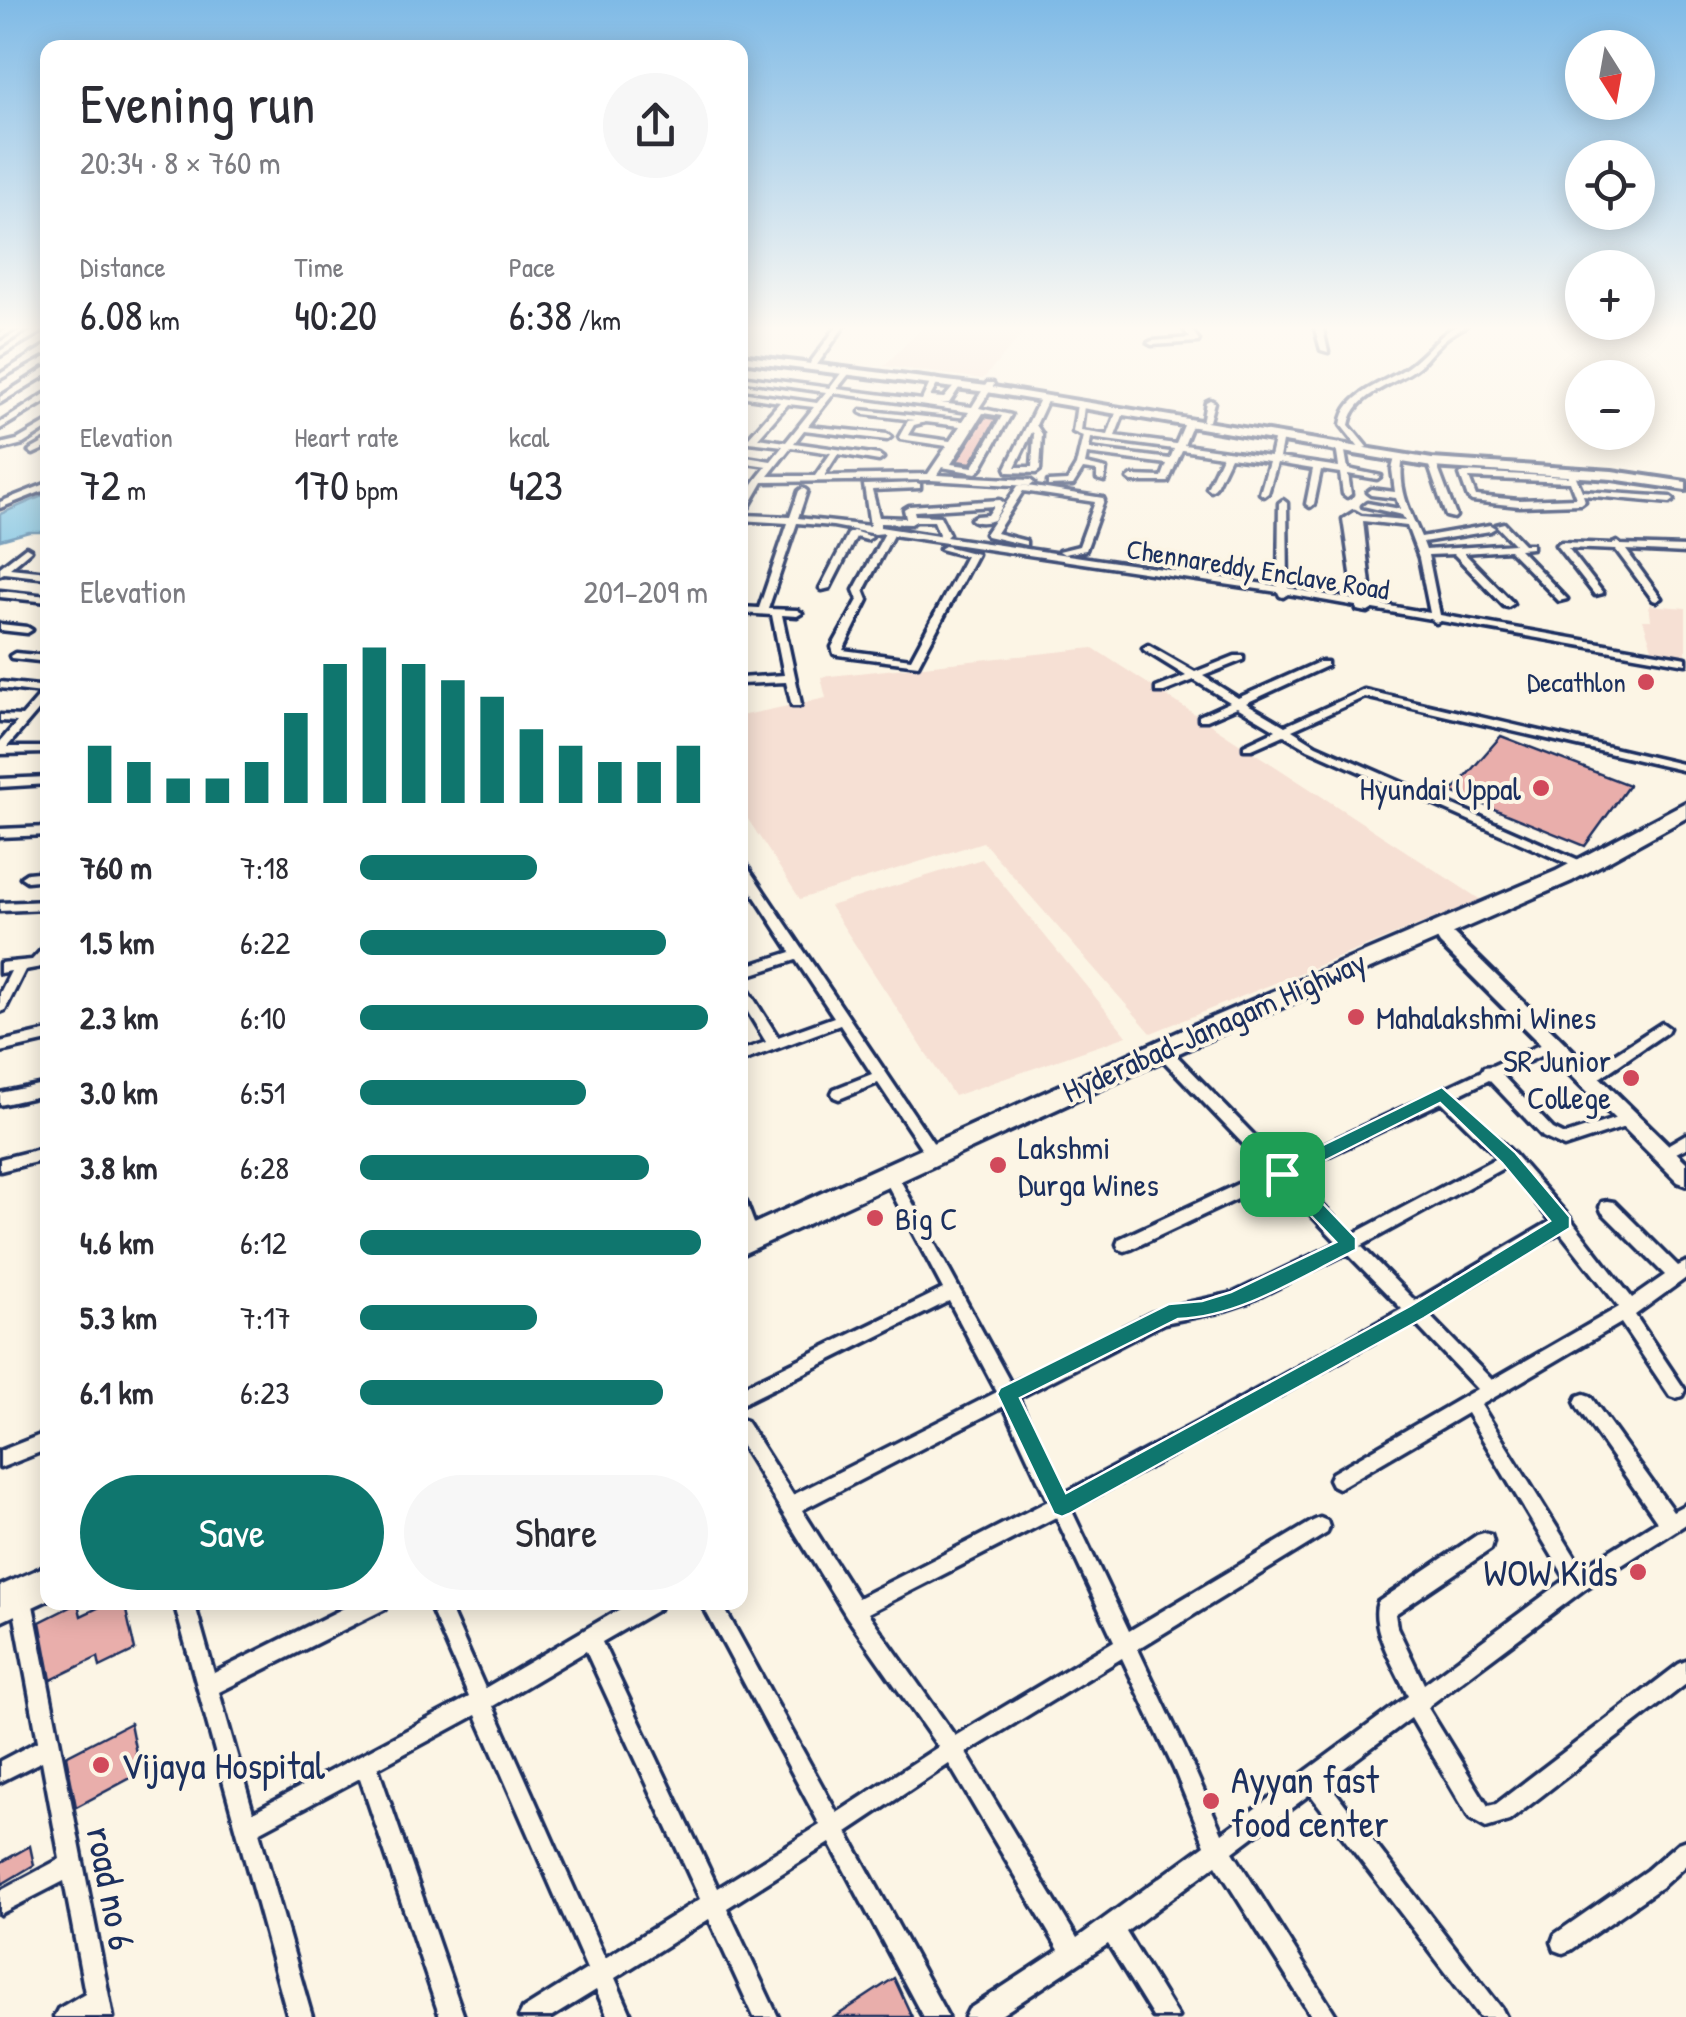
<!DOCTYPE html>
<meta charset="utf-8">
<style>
body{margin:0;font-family:"Patrick Hand",sans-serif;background:#f7f7f7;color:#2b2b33;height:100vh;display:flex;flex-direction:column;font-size:38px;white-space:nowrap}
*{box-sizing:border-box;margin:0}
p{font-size:32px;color:#7c7c81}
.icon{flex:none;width:55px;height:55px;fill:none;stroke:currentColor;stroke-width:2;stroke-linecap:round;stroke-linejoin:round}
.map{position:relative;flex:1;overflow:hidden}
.sheet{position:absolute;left:40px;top:40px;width:708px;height:1570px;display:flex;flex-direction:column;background:#fff;border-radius:20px;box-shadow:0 5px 25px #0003}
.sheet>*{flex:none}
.needle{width:65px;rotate:169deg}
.tools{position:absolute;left:1565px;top:30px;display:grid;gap:20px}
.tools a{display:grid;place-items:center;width:90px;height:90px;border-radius:50%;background:#fff;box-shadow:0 5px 25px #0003;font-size:50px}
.pin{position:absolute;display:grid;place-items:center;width:85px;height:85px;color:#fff;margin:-42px;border-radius:20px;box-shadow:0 5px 15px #0006}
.round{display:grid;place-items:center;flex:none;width:105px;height:105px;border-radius:52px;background:#f7f7f7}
.overview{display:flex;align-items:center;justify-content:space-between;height:170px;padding:0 40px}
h1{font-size:55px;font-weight:600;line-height:75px}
.metrics{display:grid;grid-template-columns:repeat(3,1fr);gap:15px;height:170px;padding:10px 40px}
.metrics div{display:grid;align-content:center}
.metrics b{font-size:42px;font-weight:600}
.metrics small{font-size:28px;font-weight:400}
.metrics p{font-size:28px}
.chart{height:280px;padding:20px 40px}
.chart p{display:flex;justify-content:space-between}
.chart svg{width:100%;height:180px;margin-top:10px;stroke:#0f766e;stroke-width:6}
.primary-button{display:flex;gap:20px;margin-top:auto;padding:20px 40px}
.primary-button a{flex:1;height:115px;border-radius:60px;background:#0f766e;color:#fff;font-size:40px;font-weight:600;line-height:115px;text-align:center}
.primary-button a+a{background:#f7f7f7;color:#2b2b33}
ul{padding:0 40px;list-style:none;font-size:32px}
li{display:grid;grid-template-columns:160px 120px 1fr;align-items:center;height:75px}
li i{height:25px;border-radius:12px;background:#0f766e}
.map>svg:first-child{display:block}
.built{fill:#f6e0d4}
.water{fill:#81c4e2;stroke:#5888ad;stroke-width:2.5}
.building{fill:#e9aeab;stroke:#1b2f5e;stroke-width:2.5}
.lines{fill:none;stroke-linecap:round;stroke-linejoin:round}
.street-casing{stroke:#1b2f5e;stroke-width:7}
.secondary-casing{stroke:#1b2f5e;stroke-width:8}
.highway-casing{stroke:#1b2f5e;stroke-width:7}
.street{fill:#fcf5e5;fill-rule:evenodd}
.secondary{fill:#fcf5e5;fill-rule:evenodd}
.highway{fill:#fcf5e5;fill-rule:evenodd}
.route{fill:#0f766e;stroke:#fff;stroke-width:2.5;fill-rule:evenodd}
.poi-dot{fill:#d1495b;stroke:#fcf5e5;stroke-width:4}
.labels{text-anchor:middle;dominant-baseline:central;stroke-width:8;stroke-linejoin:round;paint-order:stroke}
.far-street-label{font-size:28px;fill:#1b2f5e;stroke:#fcf5e5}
.far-poi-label{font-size:28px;fill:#1b2f5e;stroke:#fcf5e5;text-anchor:end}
.poi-label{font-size:32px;fill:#1b2f5e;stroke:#fcf5e5;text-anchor:start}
.street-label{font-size:32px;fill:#1b2f5e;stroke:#fcf5e5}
.near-poi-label{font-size:38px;fill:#1b2f5e;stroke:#fcf5e5;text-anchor:start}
.near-street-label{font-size:38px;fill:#1b2f5e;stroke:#fcf5e5}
</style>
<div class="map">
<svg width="1686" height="2017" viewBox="0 0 1686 2017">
<rect width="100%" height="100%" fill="#fcf5e5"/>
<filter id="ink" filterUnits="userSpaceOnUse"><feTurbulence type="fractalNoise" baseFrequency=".01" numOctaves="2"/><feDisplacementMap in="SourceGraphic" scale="20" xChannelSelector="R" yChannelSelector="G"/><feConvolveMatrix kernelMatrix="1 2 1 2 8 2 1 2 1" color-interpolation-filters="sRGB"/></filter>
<g filter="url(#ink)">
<g class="built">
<path d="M925 325H1030L983 379 884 366Z"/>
<path d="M1649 605 1686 608V657L1653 651 1643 620H1651Z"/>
<path d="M1093 648 1481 900 1151 1033 983 842 800 899 740 807V716L826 698 821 677Z"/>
<path d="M982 859 1127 1036 954 1096 830 906Z"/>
</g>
<path class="water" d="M47 494V532H29L0 540V514Z"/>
<g class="building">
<path d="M985 417 996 419 971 463 957 461Z"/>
<path d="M1501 736 1629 785 1585 846 1452 792Z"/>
<path d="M110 1602H124L135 1650 100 1667 98 1657 51 1680 40 1622 78 1603 81 1616Z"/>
<path d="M130 1723 140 1773 76 1807 66 1756Z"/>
<path d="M30 1846 34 1865 2 1884 0 1863Z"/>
<path d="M894 1978 912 2017H835Z"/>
</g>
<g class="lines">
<defs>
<g id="street">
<path d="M14 325H23L0 338V333Z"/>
<path d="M42 325H48V328L0 356V351Z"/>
<path d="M838 325H845L817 365H811L810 363Z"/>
<path d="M1181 325H1188L1199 340 1198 342 1152 345 1148 343 1152 341 1190 338Z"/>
<path d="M1314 325H1322L1328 352 1321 350Z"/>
<path d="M1458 325H1467C1458 331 1448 335 1441 343 1433 350 1427 359 1419 366 1396 385 1355 392 1349 425L1367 447 1360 449 1341 425C1342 417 1345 410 1350 404 1364 388 1386 381 1403 370 1424 357 1436 336 1458 325Z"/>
<path d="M45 346H48V352L0 379V374Z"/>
<path d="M45 368H48V374L0 403V397Z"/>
<path d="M845 368 852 370 837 389 922 400 931 381 935 379 939 381 930 397 944 398 957 383 961 385 949 403H940L972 407 987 383H993L994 385 979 408 1011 415 980 470 976 473 942 467 937 475 1030 480 1034 483 1030 486 931 480 763 482 744 515 790 517 799 491 803 488 807 491 798 518 870 526 864 485 917 483 920 484V488L872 490 879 517 906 518 904 509 909 506 1000 500 1004 503 994 520C988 522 976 524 971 519L976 516 988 515 994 506 914 511 915 515 940 516 949 534 946 537 1278 586 1279 503 1283 500 1287 503 1288 588 1355 600 1343 519 1354 512 1361 516 1405 520 1402 515 1363 506 1367 503 1400 509 1396 498 1371 495 1367 492 1371 489 1395 492 1392 469 1395 458 1399 455 1403 458C1397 488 1410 512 1421 537L1490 525 1495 528 1490 531 1423 542 1426 550 1514 544 1496 525 1504 523 1524 544H1532V548L1519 549 1567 599 1559 601 1509 550 1464 553 1512 602 1513 604 1508 607 1504 606 1454 554 1428 555 1440 615 1686 658V664L1441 621 1436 623 1431 619 1373 609 1368 612 1357 610 1356 606 1288 594 1283 597 1280 596 1278 592 893 535 864 590 868 600 843 650 911 659 966 556 940 549 945 546 977 554 918 665 838 655 834 654 832 647 858 600 854 590 885 533 875 534 833 526 797 523 768 609 797 610 802 613 797 616 782 615 801 704 800 706H792L786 682 740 684V678L784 675 772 615 740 613V607L759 608 788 523 740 520C740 498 754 482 767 466L740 462V456L771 461 783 446 740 441V435L749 437 780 402 740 396V392L817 403 826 392 740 380V376L830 388ZM834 393 969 412 963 421 861 410 860 412 864 414 914 420 908 421 899 437 900 439 947 446 928 474 824 476 838 454 879 461 883 458 879 455 794 443 804 430 887 440 891 437 887 434 808 426ZM788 404 814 407 786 442 758 438ZM983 413 1002 416 973 467 951 464ZM926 422 960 426 950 441 908 435 914 425ZM791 447 831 453 815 476H768ZM916 521H934L939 534 938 536 880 527V523L911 524ZM1363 521 1407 526 1419 558 1430 613 1372 603Z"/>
<path d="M45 394H48V400L0 429V423Z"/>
<path d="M1044 397 1048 399 1036 425 1042 434 1040 470 1036 473 1008 472 1006 468 1040 399ZM1032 432 1034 434 1032 467H1015Z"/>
<path d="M1210 400 1214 402 1209 421 1202 423 1206 402Z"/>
<path d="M1077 404 1084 406 1081 431 1108 435 1116 413 1120 411 1124 413 1115 436 1176 444 1185 423 1189 421 1193 423 1184 445 1270 457 1275 436 1279 434 1283 436 1279 458 1339 467 1336 446 1340 443 1344 446 1348 469 1381 476 1377 479 1348 474 1351 494 1347 497 1343 494 1340 473 1321 470 1314 504 1310 507 1306 504 1313 469 1277 463 1268 493 1264 496 1260 493 1269 462 1230 457 1215 488 1211 491 1207 488 1222 456 1182 450 1168 482H1132L1128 479 1132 476 1162 477 1167 464 1087 454 1085 464 1106 469 1104 481 1097 479V471L1083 469 1073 485 1048 486V482L1067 481 1076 466 1083 436 1073 432ZM1091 438 1174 449 1170 459 1089 449Z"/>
<path d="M48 422V428L23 444 0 450V444L17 440Z"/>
<path d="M45 442H48V447L33 454 29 451Z"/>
<path d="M1432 460 1436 463 1456 516 1454 518 1446 516 1428 463Z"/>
<path d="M1570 469 1574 472 1582 491 1670 497 1674 500 1670 503 1583 495 1585 501 1581 504 1519 506 1472 501 1468 498 1460 475 1464 472 1568 477 1566 472ZM1469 478 1570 482 1576 498 1519 500 1476 496Z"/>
<path d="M48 483V489L0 508V502Z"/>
<path d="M1021 485 1103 498 1104 500 1086 550 1064 554 1059 551 1079 546 1095 502 1023 491 996 533 1026 541V545L987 536 985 534 1018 486Z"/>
<path d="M853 531 872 537 867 540 856 537 830 588 822 590 820 588 848 534Z"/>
<path d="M1561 542 1613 544 1617 542 1621 545 1686 547V553L1626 550 1661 598 1656 601 1653 600 1616 550 1568 548 1603 593 1595 595 1556 545Z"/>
<path d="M26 547 31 550 29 552 10 568 48 572V578L4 573 0 575V567Z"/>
<path d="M0 591 48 596V602L0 597Z"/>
<path d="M0 624 27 627 32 630 27 633 0 630Z"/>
<path d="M1148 645 1195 672 1235 656H1243V660L1203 676 1238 698 1319 662H1327V666L1246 703 1285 726 1364 690 1686 765V771L1365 697 1292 730 1316 745 1588 864 1590 867 1584 871 1308 749 1284 735 1252 749H1244V745L1276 730 1237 707 1207 720H1199V716L1230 702 1194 680 1164 692H1156V688L1186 676 1144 650 1143 648Z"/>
<path d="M15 653 48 656V662L11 658 10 656Z"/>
<path d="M0 682 48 687V699L7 747H48V753L0 754V742L17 722 0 721V715L22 716 42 693 0 688Z"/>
<path d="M48 777V784L0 787V779Z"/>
<path d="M48 827V835L0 837V829Z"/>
<path d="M740 861 744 862 936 1147 939 1151 936 1155 931 1157 926 1155 878 1083 839 1099 834 1097 832 1093 834 1089 872 1074 840 1025 740 1062V1051L766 1042 740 999V983L745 985 778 1037 834 1017 796 960 740 978V968L791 952 740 874Z"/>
<path d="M48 871V879L27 881 21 877 27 873Z"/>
<path d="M48 901V909L0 911V903Z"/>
<path d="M48 947V960L41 967 25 970 5 1010 0 1012V993L11 971 0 973V963L32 960 43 948Z"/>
<path d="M1662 1023 1669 1028 1667 1032 1601 1077H1591L1589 1073 1591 1069Z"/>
<path d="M48 1031V1041L0 1052V1042Z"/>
<path d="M1553 1039 1558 1040 1560 1044 1558 1048 1501 1074 1553 1129 1565 1135 1629 1114 1634 1116 1636 1120 1634 1124 1564 1147 1543 1137 1489 1080 1454 1097 1514 1154 1569 1217 1632 1298 1665 1275 1602 1212 1600 1207 1602 1202 1608 1201 1614 1202 1678 1266 1686 1262V1278L1635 1315 1685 1390 1682 1396 1676 1398 1670 1396 1621 1323 1481 1405 1582 1568 1657 1521 1578 1408 1575 1402 1578 1396 1584 1394 1590 1396 1673 1511 1686 1504V1524L1586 1588 1430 1705 1428 1708 1488 1806 1496 1804 1679 1664 1686 1661V1684L1509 1821 1486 1828 1470 1819 1411 1718 1327 1781 1502 2009 1506 2017H1480L1310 1794 1233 1852 1337 2017H1312L1216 1865 1126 1932 1178 2017H1153L1108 1944 998 2017H965L969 2009 1059 1950 949 1764 847 1832 948 2017H923L830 1843 727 1908 778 2017H754L709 1919 615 1978 632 2017H608L596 1990 552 2017H519L523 2009 587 1969 476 1715 378 1768 464 2017H440L360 1778 259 1832 312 2017H288L174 1602H194L214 1673 356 1602H387L385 1609 219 1692 253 1812 469 1697 428 1602H447L485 1688 632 1602H661L659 1609 602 1642 718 1888 820 1825 701 1602H721L837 1813 938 1747 847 1617 740 1443V1419L746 1421 793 1495 997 1392 949 1301 740 1405V1388L943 1289 886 1182 889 1178 894 1176 899 1178 1011 1384 1152 1313 1178 1305 1234 1293 1338 1243 1278 1180 1131 1249 1125 1251 1119 1249 1117 1244 1119 1239 1268 1170 1164 1061 1162 1057 1164 1053H1174L1282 1164 1482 1071 1484 1067 1492 1066ZM1442 1102 1498 1157 1351 1235 1291 1173ZM1507 1166 1551 1221 1415 1301 1361 1246ZM1560 1232 1619 1307 1492 1380 1426 1312ZM1347 1253 1402 1309 1206 1418 1063 1494 1018 1398 1164 1323 1219 1312 1246 1303ZM1412 1320 1477 1389 1332 1473 1329 1479 1332 1485 1338 1488 1344 1485 1467 1413 1566 1579 1424 1684 1397 1627 1395 1614 1491 1549 1493 1542 1491 1535 1484 1533 1477 1535 1378 1602C1369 1628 1397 1671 1408 1696L1222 1833 1188 1755 1138 1649 1327 1533 1329 1527 1327 1521 1320 1518 1313 1521 1129 1631 1071 1509 1219 1430ZM1004 1406 1048 1501 858 1598 802 1510ZM1056 1517 1114 1641 955 1736 868 1613ZM586 1651 700 1899 605 1958 493 1706ZM1122 1658 1174 1769 1205 1845 1077 1938 966 1753Z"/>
<path d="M48 1083V1094L0 1105V1093Z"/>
<path d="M1686 1134V1148L1674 1154 1669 1152 1666 1148 1669 1144Z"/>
<path d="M48 1147V1159L0 1171V1159Z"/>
<path d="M740 1201 746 1202 759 1237 757 1242 751 1244 745 1242 740 1229Z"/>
<path d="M48 1432V1449L0 1468V1451Z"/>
<path d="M21 1585 28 1588 31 1595 113 2017H54L58 2009 85 1993 64 1881 0 1914V1891L60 1859 42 1761 0 1782V1761L38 1741 11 1595 14 1588Z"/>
<path d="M1686 1840V1865L1663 1886 1571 1950 1563 1953 1555 1950 1552 1942 1555 1934 1647 1870 1678 1843Z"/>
</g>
<g id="secondary">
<path d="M740 355 987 386 1432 459 1612 471 1686 482V490L1612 479 1432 467 987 392 740 361Z"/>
<path d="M1447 932 1454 934 1686 1162V1185L1678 1182 1440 944 1437 939 1440 934Z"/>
</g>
<g id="highway">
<path d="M1686 802V818L1572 881 1205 1041 740 1255V1230L1187 1028 1556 871Z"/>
<path d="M48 1565V1600L0 1622V1586Z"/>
</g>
</defs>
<use href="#street" class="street-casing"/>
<use href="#secondary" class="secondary-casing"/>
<use href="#highway" class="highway-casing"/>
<use href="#street" class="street"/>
<use href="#secondary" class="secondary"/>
<use href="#highway" class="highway"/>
</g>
</g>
<linearGradient id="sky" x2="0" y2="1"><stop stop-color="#7fbae6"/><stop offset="0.54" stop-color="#fefaf3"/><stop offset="1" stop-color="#fefaf3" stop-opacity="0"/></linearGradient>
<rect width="1686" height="607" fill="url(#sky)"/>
<path class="route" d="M1442 1087 1515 1152 1570 1217V1228L1424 1318 1069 1514 1062 1517 1054 1514 997 1394 1000 1388 1169 1304 1202 1301 1231 1292 1336 1242 1276 1179V1168ZM1440 1103 1502 1163 1550 1221 1410 1306 1066 1493 1020 1398 1178 1319C1241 1317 1300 1277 1356 1250V1238L1296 1175Z"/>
<g class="poi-dot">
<circle cx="1646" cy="682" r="10"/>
<circle cx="1541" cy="788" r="10"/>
<circle cx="1356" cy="1017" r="10"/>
<circle cx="1631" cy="1078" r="10"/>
<circle cx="998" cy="1165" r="10"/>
<circle cx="875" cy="1218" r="10"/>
<circle cx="1638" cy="1572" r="10"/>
<circle cx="101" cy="1765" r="10"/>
<circle cx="1211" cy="1801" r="10"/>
</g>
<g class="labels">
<g class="far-street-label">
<text transform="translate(1258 569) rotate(9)">Chennareddy Enclave Road</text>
</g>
<g class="far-poi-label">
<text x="1626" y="682">Decathlon</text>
</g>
<g class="poi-label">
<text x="1521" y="788" text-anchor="end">Hyundai Uppal</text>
<text x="1376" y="1017">Mahalakshmi Wines</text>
<text x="1611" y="1060" text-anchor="end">SR Junior<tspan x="1611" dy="37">College</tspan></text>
<text x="1018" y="1147">Lakshmi<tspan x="1018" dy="37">Durga Wines</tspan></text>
<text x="895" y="1218">Big C</text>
</g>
<g class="street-label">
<text transform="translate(1214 1026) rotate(-24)">Hyderabad-Janagam Highway</text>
</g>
<g class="near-poi-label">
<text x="1618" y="1572" text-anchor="end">WOW Kids</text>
<text x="121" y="1765">Vijaya Hospital</text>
<text x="1231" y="1779">Ayyan fast<tspan x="1231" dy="44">food center</tspan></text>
</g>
<g class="near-street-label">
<text transform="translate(112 1888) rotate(79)">road no 6</text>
</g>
</g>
</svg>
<div class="tools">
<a><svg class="needle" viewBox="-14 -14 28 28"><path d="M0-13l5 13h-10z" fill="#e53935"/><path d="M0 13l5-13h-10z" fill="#7c7c81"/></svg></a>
<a><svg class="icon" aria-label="locate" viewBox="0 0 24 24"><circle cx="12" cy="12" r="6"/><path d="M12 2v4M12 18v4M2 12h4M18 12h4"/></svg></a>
<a>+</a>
<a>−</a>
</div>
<div class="pin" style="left:1282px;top:1174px;background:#1e9e55"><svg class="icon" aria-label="arrive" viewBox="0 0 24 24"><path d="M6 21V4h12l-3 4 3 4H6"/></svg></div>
<section class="sheet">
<div class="overview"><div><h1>Evening run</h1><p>20:34 · 8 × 760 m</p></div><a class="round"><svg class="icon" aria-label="share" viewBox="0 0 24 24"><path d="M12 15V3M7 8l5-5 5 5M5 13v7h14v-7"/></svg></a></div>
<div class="metrics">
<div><p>Distance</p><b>6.08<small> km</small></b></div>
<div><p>Time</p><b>40:20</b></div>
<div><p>Pace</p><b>6:38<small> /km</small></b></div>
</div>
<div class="metrics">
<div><p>Elevation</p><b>72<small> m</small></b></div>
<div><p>Heart rate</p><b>170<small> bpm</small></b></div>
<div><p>kcal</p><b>423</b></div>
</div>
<div class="chart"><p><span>Elevation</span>201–209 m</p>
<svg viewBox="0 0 160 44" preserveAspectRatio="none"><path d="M5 44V30M15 44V34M25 44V38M35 44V38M45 44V34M55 44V22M65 44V10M75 44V6M85 44V10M95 44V14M105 44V18M115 44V26M125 44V30M135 44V34M145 44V34M155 44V30"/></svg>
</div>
<ul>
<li><b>760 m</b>7:18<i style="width:51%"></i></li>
<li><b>1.5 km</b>6:22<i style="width:88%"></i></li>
<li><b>2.3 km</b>6:10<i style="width:100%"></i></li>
<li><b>3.0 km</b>6:51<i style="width:65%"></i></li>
<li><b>3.8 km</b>6:28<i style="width:83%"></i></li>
<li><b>4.6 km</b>6:12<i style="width:98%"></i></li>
<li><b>5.3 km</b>7:17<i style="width:51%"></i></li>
<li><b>6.1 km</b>6:23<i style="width:87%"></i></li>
</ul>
<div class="primary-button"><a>Save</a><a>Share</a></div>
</section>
</div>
